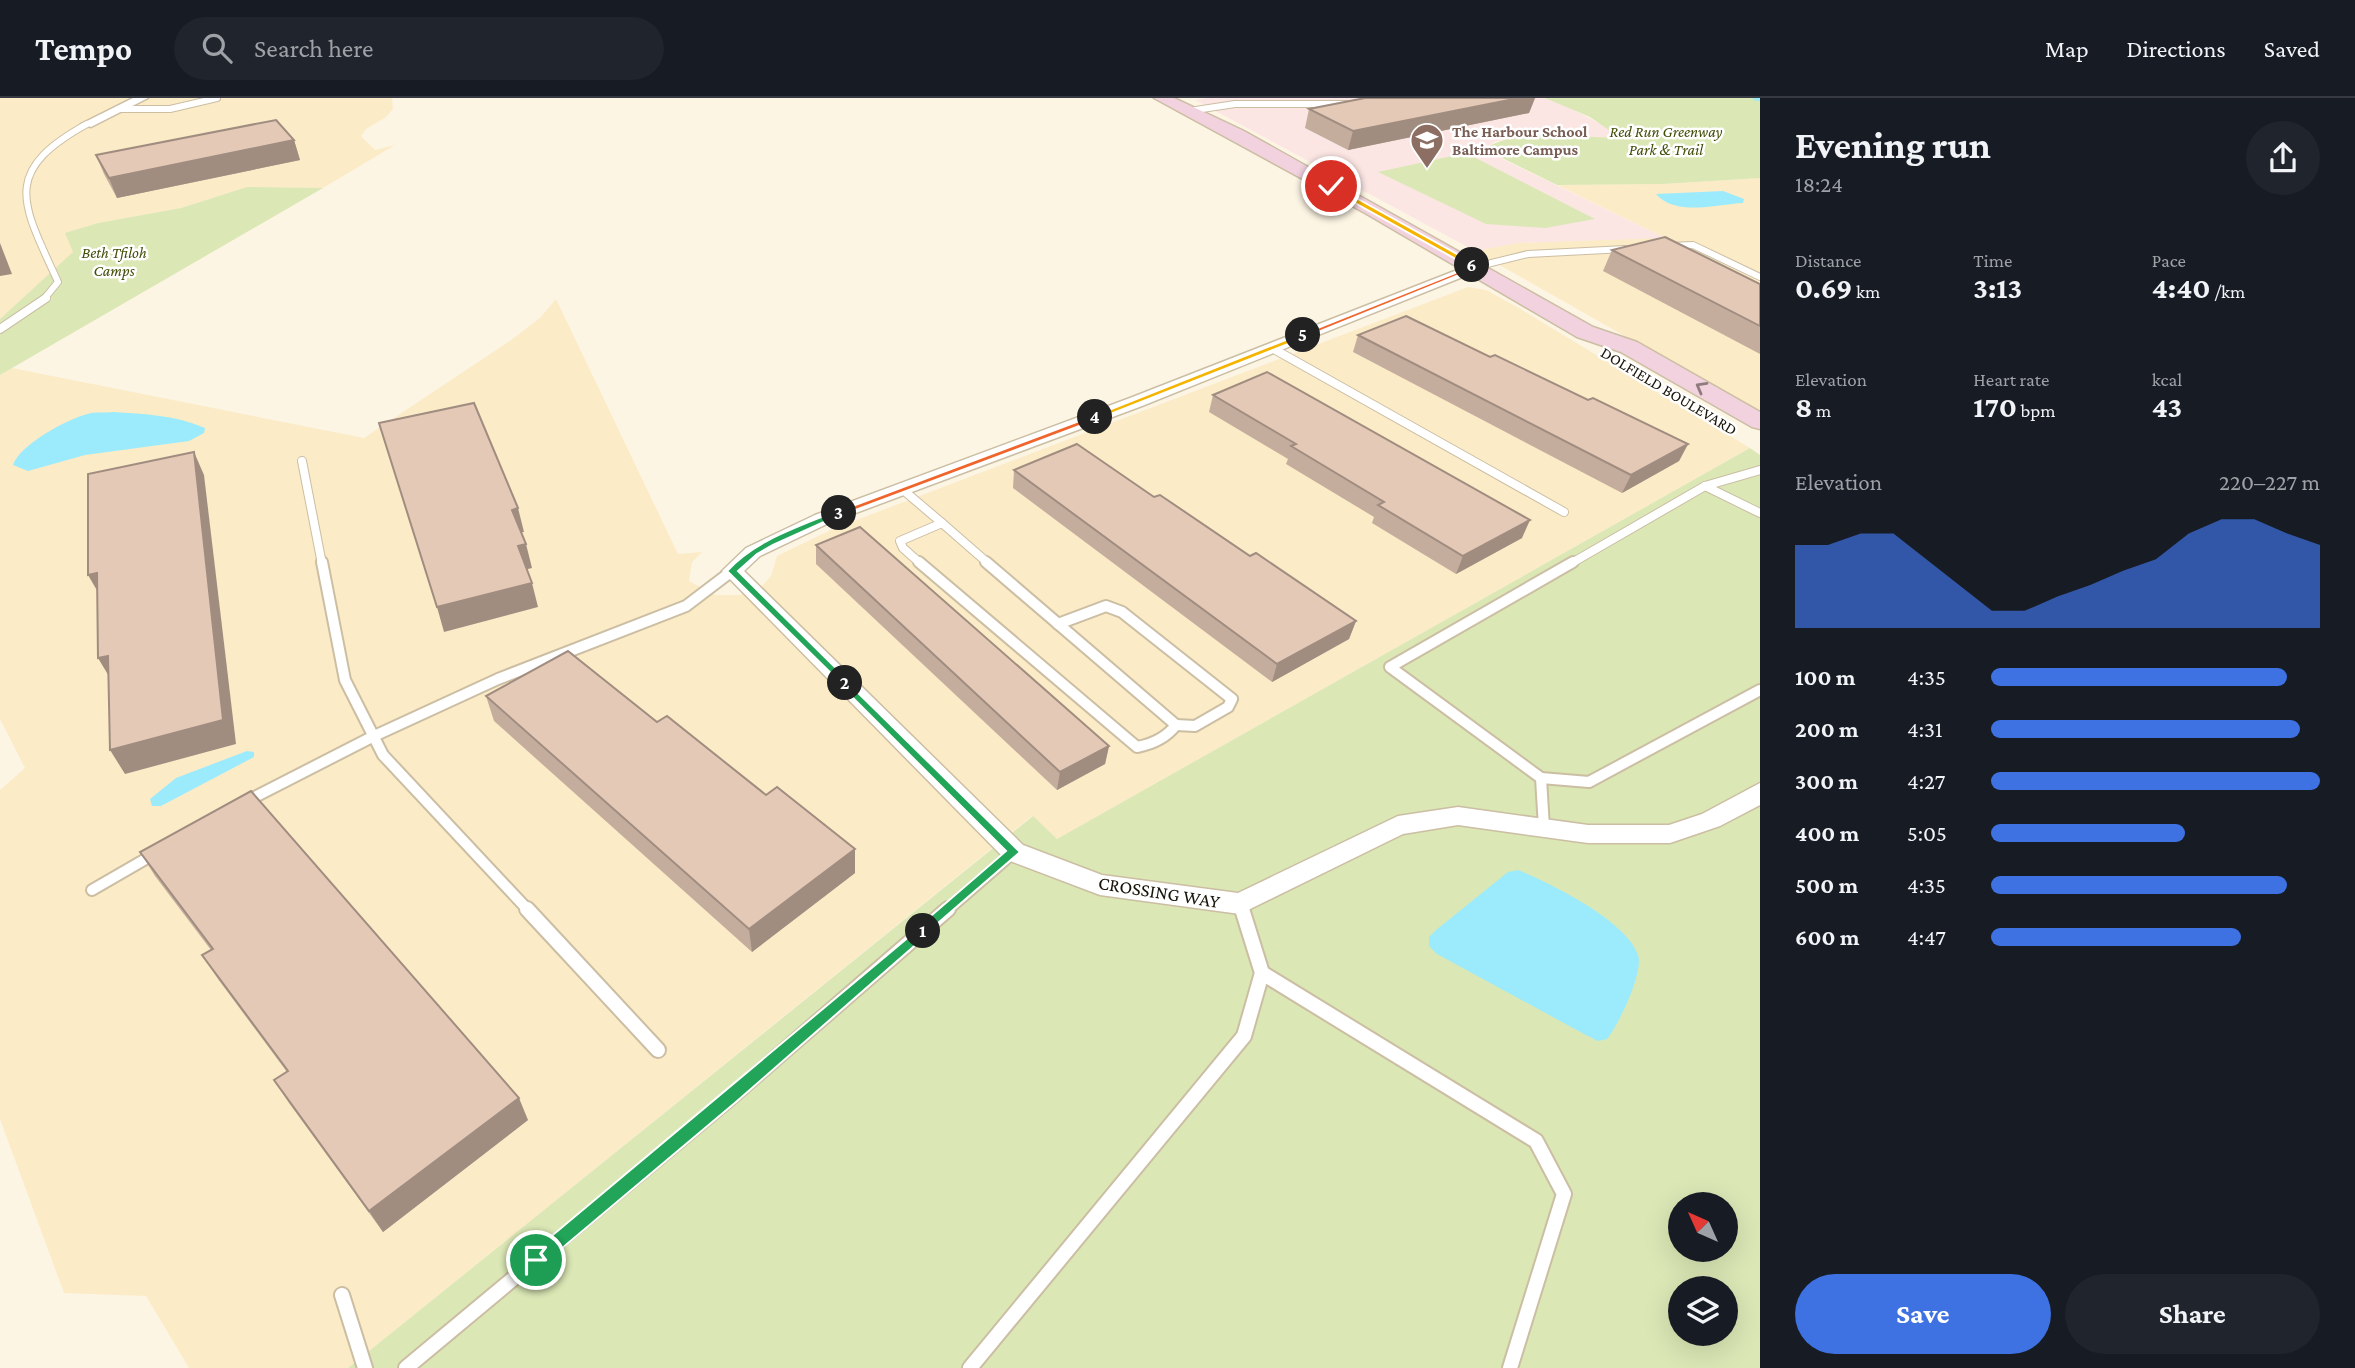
<!DOCTYPE html>
<meta charset="utf-8">
<style>
body{margin:0;font-family:"Crimson Pro",serif;background:#20242c;color:#f1f3f6;height:100vh;display:flex;flex-direction:column;font-size:26px;white-space:nowrap}
*{box-sizing:border-box;margin:0}
p{font-size:23px;color:#9ea1a6}
.icon{flex:none;width:38px;height:38px;fill:none;stroke:currentColor;stroke-width:2;stroke-linecap:round;stroke-linejoin:round}
.map{position:relative;flex:1;overflow:hidden}
.side{display:flex;flex-direction:column;background:#171b24;width:595px}
.side>*{flex:none}
.needle{width:46px;rotate:315deg}
.tools{position:absolute;left:1668px;top:1094px;display:grid;gap:14px}
.tools a{display:grid;place-items:center;width:70px;height:70px;border-radius:50%;background:#171b24;box-shadow:0 7px 28px #0002;font-size:35px}
.pin{position:absolute;display:grid;place-items:center;width:60px;height:60px;color:#fff;margin:-30px;border:4px solid #fff;border-radius:50%;box-shadow:0 2px 7px #0007}
.km{position:absolute;width:35px;height:35px;margin:-18px;border-radius:50%;background:#222;color:#fff;font-size:19px;line-height:35px;text-align:center}
.round{display:grid;place-items:center;flex:none;width:74px;height:74px;border-radius:37px;background:#20242c}
.overview{display:flex;align-items:center;justify-content:space-between;height:119px;padding:0 35px}
h1{font-size:38px;font-weight:700;line-height:52px}
.metrics{display:grid;grid-template-columns:repeat(3,1fr);gap:10px;height:119px;padding:7px 35px}
.metrics div{display:grid;align-content:center}
.metrics b{font-size:30px;font-weight:700}
.metrics small{font-size:19px;font-weight:400}
.metrics p{font-size:19px}
.chart{height:196px;padding:14px 35px}
.chart p{display:flex;justify-content:space-between}
.chart svg{width:100%;height:126px;margin-top:7px;fill:#3e71e1;opacity:.7}
.primary-button{display:flex;gap:14px;margin-top:auto;padding:14px 35px}
.primary-button a{flex:1;height:80px;border-radius:42px;background:#3e71e1;color:#fff;font-size:28px;font-weight:700;line-height:80px;text-align:center}
.primary-button a+a{background:#20242c;color:#f1f3f6}
ul{padding:0 35px;list-style:none;font-size:23px}
li{display:grid;grid-template-columns:112px 84px 1fr;align-items:center;height:52px}
li i{height:18px;border-radius:9px;background:#3e71e1}
header{display:flex;align-items:center;gap:42px;box-sizing:border-box;height:98px;padding:0 35px;background:#171b24;border-bottom:2px solid #363941}
header strong{font-size:33px}
nav{display:flex;gap:38px;margin-inline-start:auto;font-size:24px}
.search{width:490px;height:63px;background:#20242c;display:flex;align-items:center;gap:18px;box-sizing:border-box;padding:0 24px;border-radius:38px;color:#9ea1a6;font-size:26px}
main{display:flex;flex:1;min-height:0}
.map>svg:first-child{display:block}
.built{fill:#fbebc7}
.education{fill:#fce6e4}
.green{fill:#dbe7b5;fill-rule:evenodd}
.water{fill:#9cebfd}
.lines{fill:none;stroke-linecap:round;stroke-linejoin:round}
.stream{stroke:#9cebfd;stroke-width:4.5}
.lane-far3-casing{stroke:#cbbea3;stroke-width:8}
.lane-far2-casing{stroke:#cbbea3;stroke-width:10}
.lane-far1-casing{stroke:#cbbea3;stroke-width:14}
.lane-casing{stroke:#cbbea3;stroke-width:18}
.street-casing{stroke:#cbbea3;stroke-width:3}
.secondary-casing{stroke:#cbbea3;stroke-width:3}
.lane-far3{stroke:#fff;stroke-width:6}
.lane-far2{stroke:#fff;stroke-width:8}
.lane-far1{stroke:#fff;stroke-width:10}
.lane{stroke:#fff;stroke-width:14}
.street{fill:#fff;fill-rule:evenodd}
.secondary{fill:#f1d2de;fill-rule:evenodd}
.wall{fill:#c5ad9d}
.shaded-wall{fill:#a08d80}
.building{fill:#e5c9b7;stroke:#a08d80;stroke-width:2}
.oneway{stroke:#907c7f}
.split-1{fill:#22a559;stroke:#fff;stroke-width:2}
.split-2{fill:#22a559;stroke:#fff;stroke-width:2}
.split-3{fill:#22a559;stroke:#fff;stroke-width:2}
.split-4{fill:#f0652b;stroke:#fff;stroke-width:2}
.split-5{fill:#f5b400;stroke:#fff;stroke-width:2}
.split-6{fill:#f0652b;stroke:#fff;stroke-width:2}
.split-7{fill:#f5b400;stroke:#fff;stroke-width:2}
.labels{text-anchor:middle;dominant-baseline:central;stroke-width:5;stroke-linejoin:round;paint-order:stroke}
.far-education-label{font-size:16px;font-weight:bold;fill:#785e54;stroke:#fff;text-anchor:start}
.far-park-label{font-size:16px;font-style:italic;fill:#434d08;stroke:#fff}
.far-street-label{font-size:16px;fill:#19140a;stroke:#fff}
.street-label{font-size:19px;fill:#19140a;stroke:#fff}
</style>
<header>
<strong>Tempo</strong>
<div class="search"><svg class="icon" aria-label="search" viewBox="0 0 24 24"><circle cx="10" cy="10" r="6"/><path d="M15 15l6 6"/></svg>Search here</div>
<nav><a>Map</a><a>Directions</a><a>Saved</a></nav>
</header>
<main>
<div class="map">
<svg width="1760" height="1270" viewBox="0 0 1760 1270">
<rect width="100%" height="100%" fill="#fdf5e4"/>
<g class="built">
<path d="M0 0H392L393 11 386 19 366 31 361 38 375 52 395 47 323 90 247 89 181 110 98 125 66 135 74 154 0 221Z"/>
<path d="M1760 80V315L1475 153 1517 145 1663 139 1557 87 1663 86Z"/>
<path d="M1468 189 1486 192 1517 209 1750 350 1057 741 1032 718 348 1270H189L146 1198 64 1195 0 1021V692L25 670 0 621V277L12 270 364 340 511 242 540 220 556 201 678 456 702 454 692 464 689 483 715 497H740L761 489 771 478 777 458 833 431Z"/>
</g>
<path class="education" d="M1210 0H1545L1560 5 1610 31 1620 39H1528L1496 43 1484 52 1665 140 1517 145 1475 153 1195 2Z"/>
<g class="green">
<path d="M1545 0H1760V80L1663 86 1557 87 1484 51C1515 29 1580 41 1619 39L1590 19Z"/>
<path d="M1466 55 1595 121 1545 130 1486 126 1378 74Z"/>
<path d="M247 89 323 90 0 277V221L73 154 65 135 98 125 181 110Z"/>
<path d="M1750 350 1760 357V1270H348L1033 718 1057 741ZM1680 1106H1726V1152H1680ZM1680 1190H1726V1236H1680Z"/>
</g>
<g class="water">
<path d="M1723 93 1744 101 1743 105C1717 106 1676 119 1656 96Z"/>
<path d="M113 314C145 316 175 317 205 330L204 335 189 343 85 357 28 373 13 367C20 346 69 320 91 315 98 314 106 315 113 314Z"/>
<path d="M247 653 254 654V659L161 708H152L150 701 176 680Z"/>
<path d="M1518 772C1550 785 1627 823 1638 857 1644 874 1618 928 1607 941L1598 943 1584 936 1437 856 1429 848V839L1436 832 1508 774Z"/>
</g>
<g class="lines">
<path class="stream" d="M1755 0 1760 1"/>
<defs>
<g id="lane-far3">
<path d="M118 11H170L217 0"/>
<path d="M1189 13 1235 6H1347"/>
<path d="M1669 148 1693 147 1760 179"/>
<path d="M1475 169 1528 156 1625 151"/>
<path d="M44 201 58 184C22 105 0 74 87 26"/>
</g>
<g id="lane-far2">
<path d="M0 231 46 200"/>
<path d="M1272 250 1564 414"/>
<path d="M302 363 322 466"/>
<path d="M1705 388 1760 415"/>
<path d="M902 391 942 425"/>
<path d="M942 425 989 466"/>
<path d="M921 466 903 450 900 443 942 425"/>
<path d="M1570 466 1705 388 1760 372"/>
</g>
<g id="lane-far1">
<path d="M322 464 345 582 383 657 529 813"/>
<path d="M919 464 1137 649C1153 646 1166 640 1176 627L986 464"/>
<path d="M1058 526 1106 508 1122 514 1232 601 1228 609 1195 628 1176 627"/>
<path d="M1541 680 1589 684 1760 592"/>
<path d="M243 705 372 639 498 581 686 508 732 473"/>
<path d="M1544 730 1541 680 1390 569 1573 464"/>
<path d="M92 792 156 755"/>
<path d="M1240 806 1242 813"/>
<path d="M946 813 1014 754"/>
</g>
<g id="lane">
<path d="M527 811 658 952"/>
<path d="M1262 875 1536 1043 1564 1096 1510 1270"/>
<path d="M342 1197 365 1270"/>
<path d="M406 1270 731 999 948 811"/>
<path d="M970 1270 1244 938 1262 875 1242 811"/>
</g>
<g id="street">
<path d="M133 0H148L91 29 81 26Z"/>
<path d="M1475 165 1482 169 1480 172 1142 308 829 425 760 458 744 473 1023 747 1102 777 1238 795 1398 718 1458 709 1588 727H1669L1702 716 1760 685V707L1720 728 1670 745H1588L1458 727 1403 736 1240 816 1100 797 1005 761 722 473 746 450 815 417 1130 300Z"/>
</g>
<path id="secondary" d="M1154 0H1174L1244 33 1593 229 1637 244 1760 314V331L1752 329 1621 254 1577 239 1365 115Z"/>
</defs>
<use href="#lane-far3" class="lane-far3-casing"/>
<use href="#lane-far2" class="lane-far2-casing"/>
<use href="#lane-far1" class="lane-far1-casing"/>
<use href="#lane" class="lane-casing"/>
<use href="#street" class="street-casing"/>
<use href="#secondary" class="secondary-casing"/>
<use href="#lane-far3" class="lane-far3"/>
<use href="#lane-far2" class="lane-far2"/>
<use href="#lane-far1" class="lane-far1"/>
<use href="#lane" class="lane"/>
<use href="#street" class="street"/>
<use href="#secondary" class="secondary"/>
</g>
<g class="wall">
<path d="M1365 0H1535L1529 15 1348 52 1305 30 1309 11Z"/>
<path d="M294 42 300 62 117 100 104 76 96 57Z"/>
<path d="M1612 152 1760 186V256L1603 173Z"/>
<path d="M1358 237 1490 259 1688 346 1679 363 1622 395 1353 254Z"/>
<path d="M1213 297 1522 440 1456 476 1372 425 1374 419 1286 366 1288 361 1209 314Z"/>
<path d="M1014 372 1154 399 1356 523 1349 541 1272 584 1013 390Z"/>
<path d="M816 447 1109 648 1105 666 1057 692 816 466Z"/>
<path d="M486 598 657 624 855 775 752 854 494 623Z"/>
<path d="M140 754 528 1022 383 1134 289 1005 274 982 287 974 218 881 202 857 211 852 155 778Z"/>
</g>
<g class="shaded-wall">
<path d="M1519 0H1535L1529 15 1348 52 1353 33Z"/>
<path d="M294 42 300 62 117 100 109 80Z"/>
<path d="M0 145 12 176 0 178Z"/>
<path d="M1688 346 1679 363 1622 395 1631 377Z"/>
<path d="M194 354 204 377 236 646 125 676 110 652Z"/>
<path d="M518 410 524 434 517 435 512 412Z"/>
<path d="M1530 422 1522 440 1456 476 1463 458Z"/>
<path d="M526 446 532 470 524 472 518 448Z"/>
<path d="M97 475 102 501 88 477Z"/>
<path d="M532 485 538 509 444 534 437 509Z"/>
<path d="M1356 523 1349 541 1272 584 1277 566Z"/>
<path d="M108 558 113 585 98 560Z"/>
<path d="M1109 648 1105 666 1057 692 1060 674Z"/>
<path d="M855 751V775L752 854 749 831Z"/>
<path d="M519 1000 528 1022 383 1134 369 1113Z"/>
</g>
<g class="building">
<path d="M1365 0H1519L1353 33 1309 11Z"/>
<path d="M276 22 294 42 109 80 96 57Z"/>
<path d="M1665 139 1760 186V228L1612 152Z"/>
<path d="M1406 218 1490 259 1495 257 1588 302 1593 300 1688 346 1631 377 1358 237Z"/>
<path d="M1267 274 1530 422 1463 458 1378 407 1384 404 1291 348 1296 346 1213 297Z"/>
<path d="M474 305 518 410 512 412 526 446 518 448 532 485 437 509 379 325Z"/>
<path d="M1077 346 1154 399 1160 397 1250 458 1256 455 1356 523 1277 566 1014 372Z"/>
<path d="M194 354 223 622 110 652 108 558 98 560 97 475 88 477V376Z"/>
<path d="M860 429 1109 648 1060 674 816 447Z"/>
<path d="M568 553 657 624 667 618 766 697 777 689 855 751 749 831 486 598Z"/>
<path d="M251 693 519 1000 369 1113 274 982 288 973 202 857 213 851 140 754Z"/>
</g>
<defs><path id="oneway-chevron" d="M-2-3.5L2.5 0L-2 3.5" fill="none" stroke-width="1.6" stroke-linecap="round" stroke-linejoin="round" transform="scale(1.75)"/></defs>
<use class="oneway" href="#oneway-chevron" transform="translate(1701 289) rotate(-151)"/>
<path class="split-1" d="M923 827 930 833 928 836 736 1004 542 1167 536 1170 530 1167 528 1162 530 1156Z"/>
<path class="split-2" d="M845 582 1020 754 923 838 917 833 918 829 1006 753 841 588V583Z"/>
<path class="split-3" d="M836 413 844 415 773 447 757 456 738 473 849 583V588L845 589 727 473C755 442 798 429 836 413Z"/>
<path class="split-4" d="M1095 317 1098 321 842 417 834 415Z"/>
<path class="split-5" d="M1303 235 1306 239 1098 321 1091 319Z"/>
<path class="split-6" d="M1470 166 1479 169 1306 239 1300 237 1470 169Z"/>
<path class="split-7" d="M1331 86 1475 166 1476 167 1470 169 1328 90Z"/>
<defs>
<symbol id="school-pin" viewBox="-11 -11 22 30"><path d="M0 17L-7.5 6A9.5 9.5 0 1 1 7.5 6Z" fill="#8d6e63" stroke="#fff"/><path d="M0-5L7-2L0 1L-7-2ZM-4 1L0 2.5L4 1V4Q0 6-4 4Z" fill="#fff"/></symbol>
</defs>
<g fill-rule="evenodd">
<use href="#school-pin" x="1408" y="23" width="38" height="52"/>
</g>
<g class="labels">
<g class="far-education-label">
<text x="1452" y="33">The Harbour School<tspan x="1452" dy="18">Baltimore Campus</tspan></text>
</g>
<g class="far-park-label">
<text x="1666" y="33">Red Run Greenway<tspan x="1666" dy="18">Park &amp; Trail</tspan></text>
<text x="114" y="154">Beth Tfiloh<tspan x="114" dy="18">Camps</tspan></text>
</g>
<g class="far-street-label">
<text transform="translate(1669 293) rotate(31)">DOLFIELD BOULEVARD</text>
</g>
<g class="street-label">
<text transform="translate(1159 794) rotate(9)">CROSSING WAY</text>
</g>
</g>
</svg>
<div class="tools">
<a><svg class="needle" viewBox="-14 -14 28 28"><path d="M0-13l5 13h-10z" fill="#e53935"/><path d="M0 13l5-13h-10z" fill="#9ea1a6"/></svg></a>
<a><svg class="icon" aria-label="layers" viewBox="0 0 24 24"><path d="M12 4l9 5-9 5-9-5zM3 14l9 5 9-5"/></svg></a>
</div>
<div class="pin" style="left:536px;top:1162px;background:#1e9e55"><svg class="icon" aria-label="arrive" viewBox="0 0 24 24"><path d="M6 21V4h12l-3 4 3 4H6"/></svg></div>
<div class="pin" style="left:1331px;top:88px;background:#d93025"><svg class="icon" aria-label="check" viewBox="0 0 24 24"><path d="M5 12l5 5 9-10"/></svg></div>
<b class="km" style="left:923px;top:833px">1</b>
<b class="km" style="left:845px;top:585px">2</b>
<b class="km" style="left:839px;top:415px">3</b>
<b class="km" style="left:1095px;top:319px">4</b>
<b class="km" style="left:1303px;top:237px">5</b>
<b class="km" style="left:1472px;top:167px">6</b>
</div>
<section class="side">
<div class="overview"><div><h1>Evening run</h1><p>18:24</p></div><a class="round"><svg class="icon" aria-label="share" viewBox="0 0 24 24"><path d="M12 15V3M7 8l5-5 5 5M5 13v7h14v-7"/></svg></a></div>
<div class="metrics">
<div><p>Distance</p><b>0.69<small> km</small></b></div>
<div><p>Time</p><b>3:13</b></div>
<div><p>Pace</p><b>4:40<small> /km</small></b></div>
</div>
<div class="metrics">
<div><p>Elevation</p><b>8<small> m</small></b></div>
<div><p>Heart rate</p><b>170<small> bpm</small></b></div>
<div><p>kcal</p><b>43</b></div>
</div>
<div class="chart"><p><span>Elevation</span>220–227 m</p>
<svg viewBox="0 0 160 44" preserveAspectRatio="none"><path d="M0 44V15L10 15L20 11L30 11L40 20L50 29L60 38L70 38L80 33L90 29L100 24L110 20L120 11L130 6L140 6L150 11L160 15V44z"/></svg>
</div>
<ul>
<li><b>100 m</b>4:35<i style="width:90%"></i></li>
<li><b>200 m</b>4:31<i style="width:94%"></i></li>
<li><b>300 m</b>4:27<i style="width:100%"></i></li>
<li><b>400 m</b>5:05<i style="width:59%"></i></li>
<li><b>500 m</b>4:35<i style="width:90%"></i></li>
<li><b>600 m</b>4:47<i style="width:76%"></i></li>
</ul>
<div class="primary-button"><a>Save</a><a>Share</a></div>
</section>
</main>
